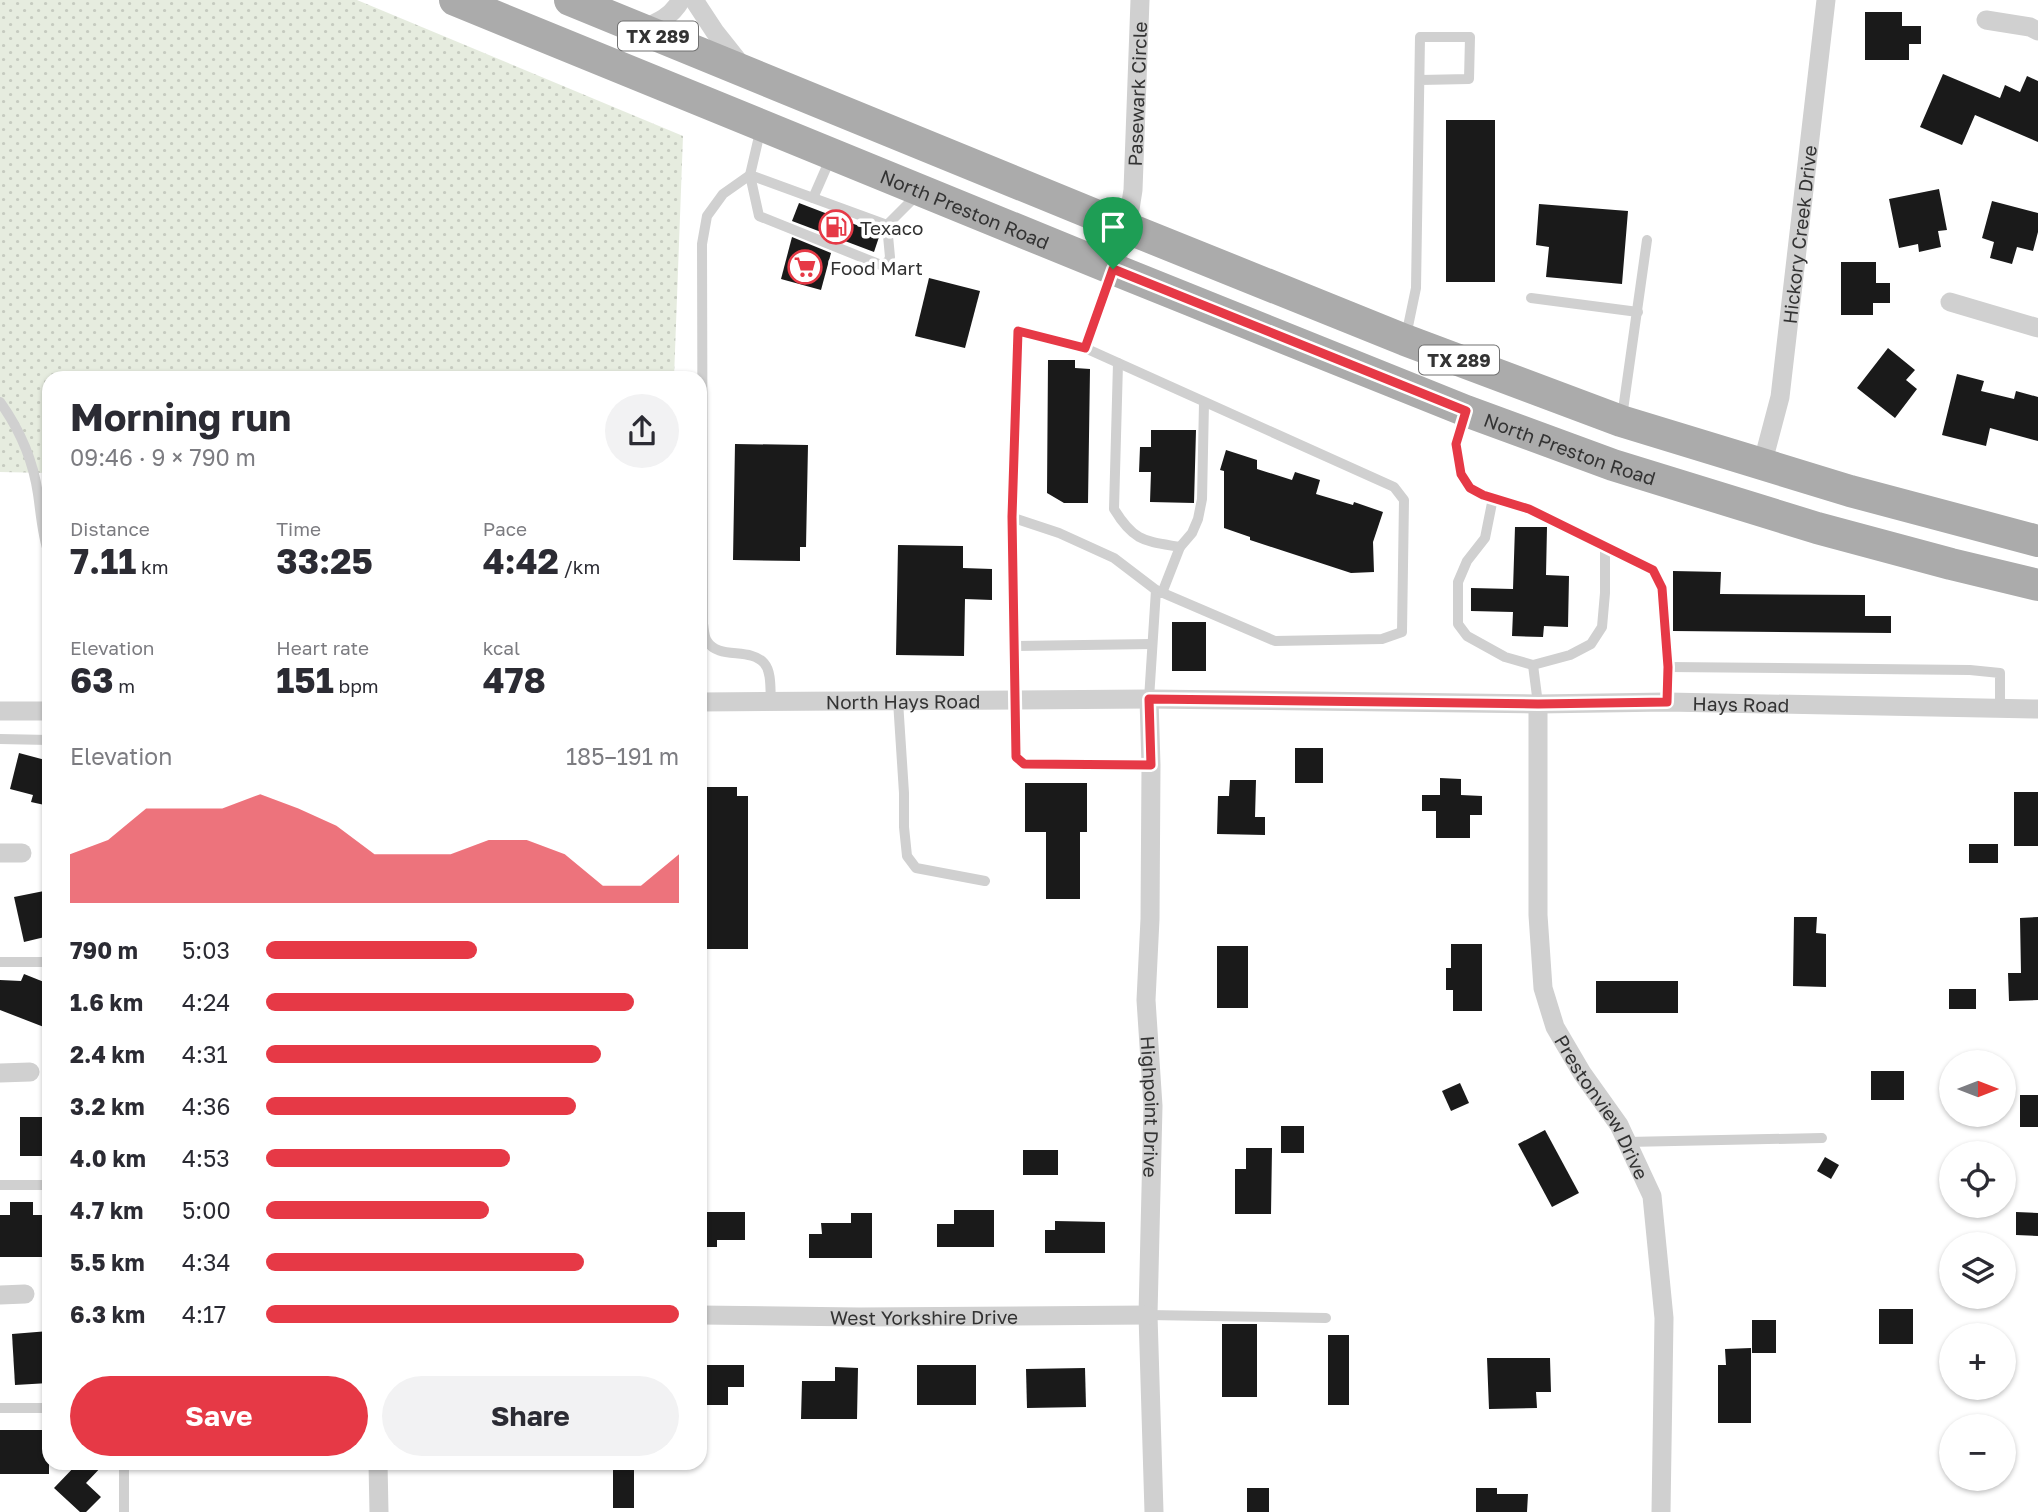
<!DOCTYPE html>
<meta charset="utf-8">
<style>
body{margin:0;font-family:"Golos Text",sans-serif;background:#f2f2f3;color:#2b2b33;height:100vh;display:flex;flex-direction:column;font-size:26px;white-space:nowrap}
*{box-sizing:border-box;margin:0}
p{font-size:23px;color:#7c7c81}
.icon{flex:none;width:38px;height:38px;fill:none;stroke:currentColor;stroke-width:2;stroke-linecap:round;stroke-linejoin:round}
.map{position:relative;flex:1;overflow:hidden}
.details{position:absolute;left:42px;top:371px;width:665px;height:1099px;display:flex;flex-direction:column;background:#fff;border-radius:21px;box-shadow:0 2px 5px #0004}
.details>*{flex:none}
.needle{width:46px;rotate:90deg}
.tools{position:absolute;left:1939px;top:1050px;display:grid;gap:14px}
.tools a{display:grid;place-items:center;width:77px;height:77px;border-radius:50%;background:#fff;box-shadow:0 2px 5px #0004;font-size:35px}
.pin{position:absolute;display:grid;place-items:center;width:60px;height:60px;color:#fff;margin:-72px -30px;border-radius:50% 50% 50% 0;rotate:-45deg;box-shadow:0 0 7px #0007}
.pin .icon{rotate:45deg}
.round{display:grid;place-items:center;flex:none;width:74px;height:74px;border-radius:37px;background:#f2f2f3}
.head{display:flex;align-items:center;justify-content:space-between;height:119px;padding:0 28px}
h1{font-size:38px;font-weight:700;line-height:52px}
.stats{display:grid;grid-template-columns:repeat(3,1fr);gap:10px;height:119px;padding:7px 28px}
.stats div{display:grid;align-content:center}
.stats b{font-size:35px;font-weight:700}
.stats small{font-size:19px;font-weight:400}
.stats p{font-size:19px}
.chart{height:196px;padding:14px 28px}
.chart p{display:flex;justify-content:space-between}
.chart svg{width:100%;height:126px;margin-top:7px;fill:#e63946;opacity:.7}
.cta{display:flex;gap:14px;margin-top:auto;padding:14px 28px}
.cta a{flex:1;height:80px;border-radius:42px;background:#e63946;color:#fff;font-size:28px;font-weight:700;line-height:80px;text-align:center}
.cta a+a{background:#f2f2f3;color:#2b2b33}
ul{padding:0 28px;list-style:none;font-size:23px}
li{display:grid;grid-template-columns:112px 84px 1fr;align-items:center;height:52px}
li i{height:18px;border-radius:9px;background:#e63946}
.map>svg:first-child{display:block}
.grass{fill:url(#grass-dots)}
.building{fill:#1a1a1a}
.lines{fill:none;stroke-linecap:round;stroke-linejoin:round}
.service{stroke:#d0d0d0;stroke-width:10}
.minor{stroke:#d0d0d0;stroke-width:19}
.primary{stroke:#ababab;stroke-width:32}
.route-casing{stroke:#fff;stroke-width:14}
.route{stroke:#e63946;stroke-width:9}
.labels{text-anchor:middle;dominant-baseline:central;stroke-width:7;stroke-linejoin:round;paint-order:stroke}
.shield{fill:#fff;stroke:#707070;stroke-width:2}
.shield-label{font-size:18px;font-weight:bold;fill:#333}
.street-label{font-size:19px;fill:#333;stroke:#fff}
.poi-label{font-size:19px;fill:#333;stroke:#fff;text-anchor:start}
</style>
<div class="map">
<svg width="2038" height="1512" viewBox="0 0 2038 1512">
<defs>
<pattern id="grass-dots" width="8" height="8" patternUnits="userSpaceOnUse" patternTransform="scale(1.75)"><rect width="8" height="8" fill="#e6ecdf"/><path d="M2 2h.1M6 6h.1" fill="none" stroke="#c6cbc0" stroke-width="1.8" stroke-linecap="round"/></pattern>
</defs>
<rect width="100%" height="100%" fill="#fff"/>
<path class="grass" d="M0 0H357L683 136 674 378H49V473L0 472Z"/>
<g class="building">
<path d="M1865 12H1902V26H1921V44H1909V60H1865Z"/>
<path d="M1943 74 2000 98 2005 85 2020 92 2027 76 2038 81V142L1975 115 1962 145 1920 127Z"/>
<rect x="1446" y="120" width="49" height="162"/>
<path d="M1939 189 1947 230 1938 231 1941 247 1919 252 1918 244 1899 248 1889 199Z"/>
<path d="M1992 201 2038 213V232L2033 251 2017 247 2012 264 1990 258 1994 242 1982 238Z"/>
<path d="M799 203 880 234 874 252 792 221Z"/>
<path d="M1539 204 1628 211 1622 284 1546 277 1549 247 1536 245Z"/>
<path d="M792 237 831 253 821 290 781 279Z"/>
<path d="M1841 262H1876V283H1890V303H1873V315H1841Z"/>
<path d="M929 278 980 291 965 348 915 336Z"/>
<path d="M1888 348 1915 370 1906 380 1917 389 1895 418 1857 388Z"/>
<path d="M1048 360H1075V368L1090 369 1088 503H1064L1047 493Z"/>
<path d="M1957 374 1984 381 1981 391 2014 399 2016 391 2038 397V441L1990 428 1986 446 1942 435Z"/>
<path d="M1151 430H1196L1194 503 1150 502 1151 472H1139L1140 447H1151Z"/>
<path d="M735 444 808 445 806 547H800V561L733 560Z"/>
<path d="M1226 450 1257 460V469L1292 480 1295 472 1320 480 1316 494 1353 505 1354 502 1383 512 1373 542 1374 572 1351 573 1250 540V537L1224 528V471L1220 470Z"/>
<path d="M1515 527H1547L1546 575 1569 576 1568 627 1544 626 1543 637 1512 636 1513 612 1471 611V588L1513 589Z"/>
<path d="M898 545 963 546V568L992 569V600L965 599 964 656 896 655Z"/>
<path d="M1673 571 1721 572 1720 594 1865 595V616H1891V633L1673 631Z"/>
<rect x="1172" y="622" width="34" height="49"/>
<rect x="1295" y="748" width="28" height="35"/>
<path d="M19 753 49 761V806L31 802 33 795 10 789Z"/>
<path d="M1440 778 1461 779V795L1482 796V815H1470V838H1436V811H1422V795H1440Z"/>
<path d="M1230 780H1256L1255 817H1265V835L1217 834 1218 796H1229Z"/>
<path d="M1025 783H1087V832H1080V899H1046V832H1025Z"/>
<path d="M700 787H737V796H748V949H700Z"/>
<rect x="2014" y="792" width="24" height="54"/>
<rect x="1969" y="844" width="29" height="19"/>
<path d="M49 890V936L24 942 14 897Z"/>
<path d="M1794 917H1817L1816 933 1826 934V987L1793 986Z"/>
<path d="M2038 917V1000L2009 1001 2008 973H2021L2020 918Z"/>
<path d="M1451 944H1482V1011H1453V990H1446V968H1451Z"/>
<rect x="1217" y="946" width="31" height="62"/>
<path d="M24 974 49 984V1029L0 1010V980L21 981Z"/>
<rect x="1596" y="981" width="82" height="32"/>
<rect x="1949" y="989" width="27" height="20"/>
<rect x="1871" y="1071" width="33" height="29"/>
<path d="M1460 1083 1469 1103 1451 1111 1442 1091Z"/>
<rect x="2020" y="1095" width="18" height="32"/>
<rect x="20" y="1117" width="29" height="39"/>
<rect x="1281" y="1126" width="23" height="27"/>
<path d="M1545 1130 1579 1193 1552 1207 1518 1144Z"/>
<path d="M1246 1148H1272L1271 1214H1235V1169H1246Z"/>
<rect x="1023" y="1150" width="35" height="25"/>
<path d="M1825 1157 1839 1165 1831 1179 1817 1171Z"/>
<path d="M10 1202H33V1215H49V1257H0V1215H10Z"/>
<path d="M954 1210H994V1247H937V1224H954Z"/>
<path d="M700 1212H745V1240H717V1247H700Z"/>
<path d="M2016 1212 2038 1213V1236L2016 1235Z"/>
<path d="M851 1213H872V1258H809V1234H822L821 1223H851Z"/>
<path d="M1055 1221 1105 1222V1253H1045V1230H1055Z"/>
<rect x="1879" y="1309" width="34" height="35"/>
<rect x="1752" y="1320" width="24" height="33"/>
<rect x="1222" y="1324" width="35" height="73"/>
<path d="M49 1331V1383L15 1385 12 1334Z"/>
<rect x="1328" y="1335" width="21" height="70"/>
<path d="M1751 1348V1423H1718V1365H1726L1725 1349Z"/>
<path d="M1487 1358H1550L1551 1392H1536L1537 1408 1489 1409Z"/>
<path d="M700 1365H744V1387H728V1405H700Z"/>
<rect x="917" y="1365" width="59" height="40"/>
<path d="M835 1367 858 1368 857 1419H801L802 1381H835Z"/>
<path d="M1085 1368 1086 1407 1027 1408 1026 1369Z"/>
<rect x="0" y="1430" width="49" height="44"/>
<path d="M78 1463H105L86 1483 101 1497 86 1512H80L54 1488Z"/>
<rect x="613" y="1463" width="21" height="45"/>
<rect x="1247" y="1488" width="22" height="24"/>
<path d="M1476 1488H1497V1494H1528L1527 1512H1476Z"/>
</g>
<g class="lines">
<g class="service">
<path d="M761 128 750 175 887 225 917 195"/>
<path d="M813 198 831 157"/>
<path d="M1112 273 1085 348 1394 487 1404 500 1402 632 1382 639 1275 641 1156 590 1149 699"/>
<path d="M1531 298 1638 312"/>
<path d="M1406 336 1416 288 1420 37H1470L1469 79 1420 80"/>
<path d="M1085 348 1018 331 1011 517 1059 533 1114 558 1156 590"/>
<path d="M1118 363 1114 509C1134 542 1145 541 1180 547L1162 593"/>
<path d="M0 402C20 430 33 460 38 494 41 514 42 535 49 554"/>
<path d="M1465 415 1456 444 1461 474 1470 488 1483 495 1529 509 1653 570 1663 588 1668 667 1667 702"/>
<path d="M1622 417 1647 240"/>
<path d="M1493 498 1485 538 1467 561 1458 582V624L1467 636 1505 657 1533 665 1570 655 1591 644 1602 627 1605 593V545"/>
<path d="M1011 517 1016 757 1024 764 1151 765"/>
<path d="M1180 547 1192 533 1198 519 1202 499 1204 403"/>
<path d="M1014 646 1152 644"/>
<path d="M1533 665 1538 704"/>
<path d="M1668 667 1970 670 2000 673V709"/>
<path d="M898 701 904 793V827L907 856 916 868 985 881"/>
<path d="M771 702C770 690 772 672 764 663 750 647 718 660 707 641 704 637 704 629 703 624L702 244 707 216 723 194 750 175 759 216 881 265 888 262 890 257 887 225"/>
<path d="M0 739 49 740"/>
<path d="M0 962H49"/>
<path d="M1627 1142 1822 1138"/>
<path d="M0 1185H49"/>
<path d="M1148 1315 1326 1318"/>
<path d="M0 1408H49"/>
<path d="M124 1512V1463"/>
</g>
<g class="minor">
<path d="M694 0 715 32 742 66"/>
<path d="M1986 20 2030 27 2038 31"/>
<path d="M642 29C659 22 671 17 681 0"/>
<path id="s1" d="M1113 269 1127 228 1133 190 1140 0"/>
<path d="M1950 302 2038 328"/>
<path id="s2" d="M1762 465 1780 397 1826 0"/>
<path id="s3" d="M1149 699 1151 765 1150 919 1146 1000 1153 1106 1148 1315 1154 1512"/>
<path id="s4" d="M700 702 1149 699 1538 704 1667 702 2038 709"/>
<path id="s5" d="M1538 704V915L1543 988 1555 1027 1582 1073 1619 1125 1652 1196 1664 1318 1661 1512"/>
<path d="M0 711H49"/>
<path d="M0 853H22"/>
<path d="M0 1073 30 1072"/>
<path d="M0 1295 25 1294"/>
<path id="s6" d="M700 1315 859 1317 1148 1315"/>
<path d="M378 1463 379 1512"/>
</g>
<g class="primary">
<path id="s7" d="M455 0 1113 269 1466 411 1613 465 1817 528 1951 564 2038 585"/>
<path d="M570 0 1127 228 1405 340 1621 421 1850 491 2038 541"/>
</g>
</g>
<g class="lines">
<defs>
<path id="route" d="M1113 269 1466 411 1456 444 1461 474 1470 488 1483 495 1529 509 1653 570 1662 588 1668 667 1667 702 1538 704 1149 699 1151 765 1024 764 1016 757 1012 517 1018 331 1085 348Z"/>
</defs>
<use href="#route" class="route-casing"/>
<use href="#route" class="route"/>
</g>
<defs>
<symbol id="fuel-ring" viewBox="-11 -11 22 22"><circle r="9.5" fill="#fff" stroke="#e63946" stroke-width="1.5"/><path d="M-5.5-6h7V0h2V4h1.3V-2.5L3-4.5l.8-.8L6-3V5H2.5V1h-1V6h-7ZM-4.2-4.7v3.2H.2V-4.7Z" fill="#e63946"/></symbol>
<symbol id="supermarket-ring" viewBox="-11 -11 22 22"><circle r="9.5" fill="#fff" stroke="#e63946" stroke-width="1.5"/><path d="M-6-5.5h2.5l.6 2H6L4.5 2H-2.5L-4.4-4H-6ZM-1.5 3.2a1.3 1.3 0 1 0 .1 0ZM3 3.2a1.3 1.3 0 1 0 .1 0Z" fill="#e63946"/></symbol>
</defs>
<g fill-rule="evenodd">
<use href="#fuel-ring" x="817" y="208" width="38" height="38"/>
<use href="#supermarket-ring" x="786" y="248" width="38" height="38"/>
</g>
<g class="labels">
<g class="shield">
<rect x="618" y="21.5" width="80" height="29" rx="5"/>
<rect x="1419" y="345.5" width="80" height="29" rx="5"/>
</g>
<g class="shield-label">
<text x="658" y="36">TX 289</text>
<text x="1459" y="360">TX 289</text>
</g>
<g class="street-label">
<text stroke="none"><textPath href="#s1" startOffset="178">Pasewark Circle</textPath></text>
<text stroke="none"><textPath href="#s7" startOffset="551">North Preston Road</textPath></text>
<text stroke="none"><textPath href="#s2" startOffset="234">Hickory Creek Drive</textPath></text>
<text stroke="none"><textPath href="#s7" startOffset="1202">North Preston Road</textPath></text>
<text stroke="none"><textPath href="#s4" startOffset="203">North Hays Road</textPath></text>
<text stroke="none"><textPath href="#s4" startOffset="1041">Hays Road</textPath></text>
<text stroke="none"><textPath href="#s3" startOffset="408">Highpoint Drive</textPath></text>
<text stroke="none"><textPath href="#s5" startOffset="418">Prestonview Drive</textPath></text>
<text stroke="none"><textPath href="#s6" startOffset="224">West Yorkshire Drive</textPath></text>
</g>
<g class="poi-label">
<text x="860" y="227">Texaco</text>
<text x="830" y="267">Food Mart</text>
</g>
</g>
</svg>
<div class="tools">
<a><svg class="needle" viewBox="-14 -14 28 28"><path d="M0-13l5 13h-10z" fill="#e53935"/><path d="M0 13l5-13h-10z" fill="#7c7c81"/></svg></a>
<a><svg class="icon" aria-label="locate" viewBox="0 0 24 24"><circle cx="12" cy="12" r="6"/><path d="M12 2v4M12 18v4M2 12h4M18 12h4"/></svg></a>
<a><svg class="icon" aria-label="layers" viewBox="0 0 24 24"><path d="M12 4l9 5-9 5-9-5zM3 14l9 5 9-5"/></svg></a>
<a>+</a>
<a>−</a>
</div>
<div class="pin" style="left:1113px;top:269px;background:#1e9e55"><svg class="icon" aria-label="arrive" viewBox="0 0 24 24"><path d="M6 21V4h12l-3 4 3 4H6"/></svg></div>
<section class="details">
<div class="head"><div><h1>Morning run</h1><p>09:46 · 9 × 790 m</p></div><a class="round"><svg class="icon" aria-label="share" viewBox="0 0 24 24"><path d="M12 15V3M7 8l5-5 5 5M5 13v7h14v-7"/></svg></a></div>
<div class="stats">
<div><p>Distance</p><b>7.11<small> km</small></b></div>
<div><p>Time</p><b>33:25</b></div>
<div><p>Pace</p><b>4:42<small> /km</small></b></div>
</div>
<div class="stats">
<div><p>Elevation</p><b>63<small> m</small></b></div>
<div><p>Heart rate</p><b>151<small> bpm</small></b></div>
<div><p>kcal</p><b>478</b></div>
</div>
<div class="chart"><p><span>Elevation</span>185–191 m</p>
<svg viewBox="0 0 160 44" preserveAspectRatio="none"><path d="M0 44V27L10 22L20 11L30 11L40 11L50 6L60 11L70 17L80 27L90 27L100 27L110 22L120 22L130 27L140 38L150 38L160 27V44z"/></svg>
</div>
<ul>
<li><b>790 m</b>5:03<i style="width:51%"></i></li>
<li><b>1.6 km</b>4:24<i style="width:89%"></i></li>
<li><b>2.4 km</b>4:31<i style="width:81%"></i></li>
<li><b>3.2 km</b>4:36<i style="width:75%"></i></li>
<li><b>4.0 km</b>4:53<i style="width:59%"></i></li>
<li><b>4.7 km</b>5:00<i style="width:54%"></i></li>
<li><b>5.5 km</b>4:34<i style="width:77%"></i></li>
<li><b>6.3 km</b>4:17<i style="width:100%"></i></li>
</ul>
<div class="cta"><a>Save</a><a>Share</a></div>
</section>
</div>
